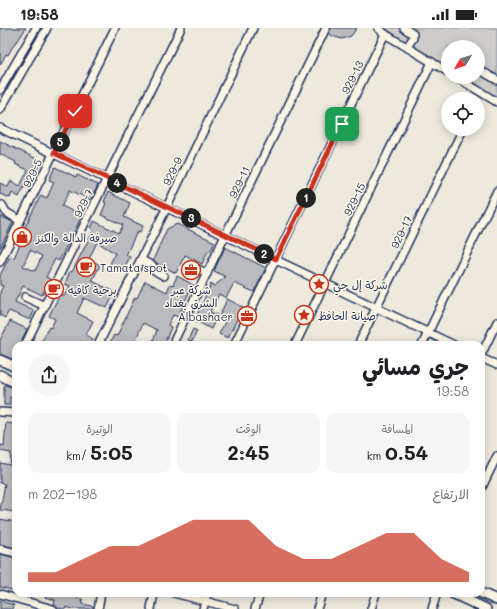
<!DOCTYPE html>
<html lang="ar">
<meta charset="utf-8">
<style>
body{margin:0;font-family:Mali,"Playpen Sans Arabic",sans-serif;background:#f6f6f6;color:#202124;direction:rtl;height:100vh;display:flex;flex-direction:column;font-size:15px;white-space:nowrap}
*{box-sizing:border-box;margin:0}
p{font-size:13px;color:#757577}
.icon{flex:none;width:22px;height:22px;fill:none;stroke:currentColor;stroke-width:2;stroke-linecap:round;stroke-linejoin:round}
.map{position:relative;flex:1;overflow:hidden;direction:ltr}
.side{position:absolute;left:12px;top:313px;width:473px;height:256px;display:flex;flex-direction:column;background:#fff;border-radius:12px;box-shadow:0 2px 10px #0003;direction:rtl}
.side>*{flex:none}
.needle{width:26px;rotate:231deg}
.tools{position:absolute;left:441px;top:12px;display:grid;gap:8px}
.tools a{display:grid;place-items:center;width:44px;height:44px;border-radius:50%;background:#fff;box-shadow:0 2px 10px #0003;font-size:20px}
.pin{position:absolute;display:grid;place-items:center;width:34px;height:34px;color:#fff;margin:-17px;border-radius:8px;box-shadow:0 2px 6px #0006}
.km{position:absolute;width:20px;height:20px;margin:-10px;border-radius:50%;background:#222;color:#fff;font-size:11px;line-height:20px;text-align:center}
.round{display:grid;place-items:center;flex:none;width:42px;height:42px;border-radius:21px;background:#f6f6f6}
.headline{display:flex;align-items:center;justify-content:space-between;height:68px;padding:0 16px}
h1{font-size:22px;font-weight:700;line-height:30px}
.figures{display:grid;grid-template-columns:repeat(3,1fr);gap:6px;height:68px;padding:4px 16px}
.figures div{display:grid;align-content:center;border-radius:10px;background:#f6f6f6;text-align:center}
.figures b{font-size:20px;font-weight:700}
.figures small{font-size:11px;font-weight:400}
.figures p{font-size:11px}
.chart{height:112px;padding:8px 16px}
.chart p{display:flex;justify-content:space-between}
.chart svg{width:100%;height:72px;margin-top:4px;fill:#c8321e;opacity:.7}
.status{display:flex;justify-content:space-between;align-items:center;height:28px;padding:0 20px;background:#fff;direction:ltr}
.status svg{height:11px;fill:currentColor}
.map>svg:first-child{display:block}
.green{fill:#cfcdca;stroke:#757e94}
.building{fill:#babbbe;stroke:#1b2f5e;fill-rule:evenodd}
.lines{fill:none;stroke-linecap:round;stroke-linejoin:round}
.minor-casing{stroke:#1b2f5e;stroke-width:10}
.major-casing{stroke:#1b2f5e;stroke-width:12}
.minor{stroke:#fcf5e5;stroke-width:7}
.major{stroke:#fcf5e5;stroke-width:9}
.route-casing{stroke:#fff;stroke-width:8}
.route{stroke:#c8321e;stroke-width:5}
.labels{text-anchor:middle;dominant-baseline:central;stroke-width:3;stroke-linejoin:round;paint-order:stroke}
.street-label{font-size:11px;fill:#1b2f5e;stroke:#fcf5e5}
.poi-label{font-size:11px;fill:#1b2f5e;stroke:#fcf5e5;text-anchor:start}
</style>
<div class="status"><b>19:58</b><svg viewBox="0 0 49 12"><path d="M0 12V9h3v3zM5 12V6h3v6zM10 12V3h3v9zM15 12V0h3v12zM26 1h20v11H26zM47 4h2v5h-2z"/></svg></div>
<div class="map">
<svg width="497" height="581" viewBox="0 0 497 581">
<rect width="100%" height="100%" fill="#eee9dd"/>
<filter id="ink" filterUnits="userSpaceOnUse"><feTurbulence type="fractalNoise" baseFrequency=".025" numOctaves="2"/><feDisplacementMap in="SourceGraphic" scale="8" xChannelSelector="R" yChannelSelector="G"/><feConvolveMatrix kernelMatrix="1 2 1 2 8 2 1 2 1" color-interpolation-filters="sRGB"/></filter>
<g filter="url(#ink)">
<path class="green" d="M385 0H497V75L456 49H478V19H448V44Z"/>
<g class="building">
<path d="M0 0H26L17 14 16 13 8 27 6 26 0 37Z"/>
<path d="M331 0H357L351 8 342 11 332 8 329 5Z"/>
<path d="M0 113 41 133 35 146 34 145 27 158 24 159 19 169 12 165 10 170 0 166V155L8 159 11 153 20 158 28 142 15 136 16 134 0 126Z"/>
<path d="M55 139 76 149 77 147 98 157 91 172 70 162 62 178 82 188 59 233 55 231 46 249 50 251 42 267 23 258 15 274 34 283 30 292 9 283 5 290 0 287V264L3 258 0 257V247L10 228 14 230 20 216 17 215 41 167 47 170 54 154 49 152ZM30 222 42 228 35 243 23 238Z"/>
<path d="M108 164 130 175 124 189 143 198 140 204 138 203 134 210 126 227 130 229 123 242 110 236 115 225 97 214 89 231 100 237 92 253 115 264 107 280 84 270 77 285 93 293 86 307 93 311 90 317H38L41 312 42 313 49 299 51 300 55 291 49 288 60 266 64 268 70 258 65 256 70 243 72 244 92 205 93 201 91 200 94 193 119 205 123 197 101 187 106 175 104 174Z"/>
<path d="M0 188 13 194 0 220Z"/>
<path d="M177 196 215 214 210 224 208 223 202 236 185 227 176 245 158 236 153 232 167 201Z"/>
<path d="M225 219 266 240 254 264 234 255 226 270 219 266 210 284 218 287 211 301 196 293 199 288 197 287 211 256 214 258 226 249 214 243Z"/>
<path d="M177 248 195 258 192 265 189 264 178 289 173 287 168 297 171 299 164 317 153 313 157 302 143 295 135 313 143 317H109L114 307 117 308 135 269 137 270 145 253 167 264 170 256 173 257Z"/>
<path d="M227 271 243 279 228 310 219 306 226 292 219 289Z"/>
<path d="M10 293 27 301 20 317H16V327L14 332 0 326V312Z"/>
<path d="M193 301 197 303 192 314 188 312Z"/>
<path d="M6 357 16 361V370L10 369V377H4V358Z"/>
<path d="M6 395 16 396V438L13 450 16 451V484L0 482 5 456 0 455V435L10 437 11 425 0 423V417L4 418Z"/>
<path d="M0 491 16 494V520L0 516Z"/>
<path d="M0 526 16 530V563L0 559Z"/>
<path d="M46 565H79L77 570 83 571 82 576 93 578V581H73L66 579V581H63L58 580 54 576 55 572 45 569Z"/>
<path d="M0 573 14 577 13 581H0Z"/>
</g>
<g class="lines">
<defs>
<g id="minor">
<path d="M378 0 385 6 448 44"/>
<path d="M404 0 413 6V10L407 19"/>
<path d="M478 41 497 52"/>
<path d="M456 49 497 74"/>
<path d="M0 62 36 0"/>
<path d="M0 82 47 0"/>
<path d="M0 100 454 317"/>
<path d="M2 177 6 184 20 193"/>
<path d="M141 232 153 238 154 242 164 248"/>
<path d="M0 234 115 0"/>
<path d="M189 240C195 238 201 243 207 246"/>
<path d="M25 269 45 278"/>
<path d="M25 317 181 0"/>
<path d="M98 317 167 179 253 0"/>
<path d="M172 317 326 0"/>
<path d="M234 317 385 6"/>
<path d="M295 317 432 34"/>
<path d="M358 317 463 101"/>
<path d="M422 317 497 163"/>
<path d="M481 327 497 294"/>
<path d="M481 330 497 337"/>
<path d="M0 384 16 385"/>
<path d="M481 461 497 428"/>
<path d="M0 521 16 525"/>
<path d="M174 565 235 581"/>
<path d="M0 566 53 581"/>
<path d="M98 581 101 565"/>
<path d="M151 581 154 565"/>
<path d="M203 581 207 565"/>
<path d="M255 581 260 565"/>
<path d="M317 581 322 565"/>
<path d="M371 581 376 565"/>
<path d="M432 581 437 565"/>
</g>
<g id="major">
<path d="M0 332 16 339"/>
<path d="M0 347 16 355"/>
<path d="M452 565 486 581"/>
<path d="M481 565 497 572"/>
</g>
</defs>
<use href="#minor" class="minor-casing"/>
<use href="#major" class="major-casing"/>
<use href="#minor" class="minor"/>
<use href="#major" class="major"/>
</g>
</g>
<g class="lines" filter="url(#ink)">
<defs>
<path id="route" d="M75 83 54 125 276 231 342 96"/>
</defs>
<use href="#route" class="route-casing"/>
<use href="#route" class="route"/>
</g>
<defs>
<symbol id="shop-ring" viewBox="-11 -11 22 22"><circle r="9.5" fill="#fcf5e5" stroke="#c8321e" stroke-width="1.5"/><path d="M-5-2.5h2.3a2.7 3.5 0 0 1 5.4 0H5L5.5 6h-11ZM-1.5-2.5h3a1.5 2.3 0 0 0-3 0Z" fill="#c8321e"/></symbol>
<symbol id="cafe-ring" viewBox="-11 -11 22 22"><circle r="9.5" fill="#fcf5e5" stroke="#c8321e" stroke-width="1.5"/><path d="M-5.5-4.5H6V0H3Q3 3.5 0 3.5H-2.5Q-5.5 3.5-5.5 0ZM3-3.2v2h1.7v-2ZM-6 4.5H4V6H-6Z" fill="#c8321e"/></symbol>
<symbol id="office-ring" viewBox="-11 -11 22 22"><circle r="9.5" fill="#fcf5e5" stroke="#c8321e" stroke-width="1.5"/><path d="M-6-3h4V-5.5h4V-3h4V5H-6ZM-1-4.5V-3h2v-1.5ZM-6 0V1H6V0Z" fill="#c8321e"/></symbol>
<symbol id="sight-ring" viewBox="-11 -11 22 22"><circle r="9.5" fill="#fcf5e5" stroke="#c8321e" stroke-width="1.5"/><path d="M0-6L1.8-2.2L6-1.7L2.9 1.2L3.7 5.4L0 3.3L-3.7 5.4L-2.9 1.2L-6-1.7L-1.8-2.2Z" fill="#c8321e"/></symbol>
</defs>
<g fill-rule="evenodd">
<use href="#shop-ring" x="11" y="198" width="22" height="22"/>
<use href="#cafe-ring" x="75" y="228" width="22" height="22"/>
<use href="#office-ring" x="180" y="231" width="22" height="22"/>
<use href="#sight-ring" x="308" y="245" width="22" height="22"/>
<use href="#cafe-ring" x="43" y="250" width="22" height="22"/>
<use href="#sight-ring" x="293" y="276" width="22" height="22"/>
<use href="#office-ring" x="236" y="277" width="22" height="22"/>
</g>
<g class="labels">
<g class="street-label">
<text transform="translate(352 49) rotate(-64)">929-13</text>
<text transform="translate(172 143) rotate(-64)">929-9</text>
<text transform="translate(32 145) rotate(-64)">929-5</text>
<text transform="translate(239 154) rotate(-64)">929-11</text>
<text transform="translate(354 171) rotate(-64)">929-15</text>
<text transform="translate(83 175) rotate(-64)">929-7</text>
<text transform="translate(401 204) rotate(-64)">929-17</text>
</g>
<g class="poi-label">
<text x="36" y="209">صيرفة الدالة والكنز</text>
<text x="100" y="239">Tamata spot</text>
<text x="333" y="256">شركة إل جي</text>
<text x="68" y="261">برحية كافيه</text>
<text x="191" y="261" text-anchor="middle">شركة عبر<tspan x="191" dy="13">الشرق بغداد</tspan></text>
<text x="318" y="287">صيانة الحافظ</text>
<text x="233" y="288" text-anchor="end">Albashaer</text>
</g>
</g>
</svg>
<div class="tools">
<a><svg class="needle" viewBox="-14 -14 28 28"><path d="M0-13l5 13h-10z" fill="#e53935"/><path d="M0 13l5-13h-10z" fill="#757577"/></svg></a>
<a><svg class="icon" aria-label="locate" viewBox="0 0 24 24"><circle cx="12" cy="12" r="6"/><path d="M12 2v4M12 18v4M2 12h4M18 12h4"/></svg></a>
</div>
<div class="pin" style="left:342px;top:96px;background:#1e9e55"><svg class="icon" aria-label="arrive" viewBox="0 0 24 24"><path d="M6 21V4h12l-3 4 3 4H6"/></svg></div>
<div class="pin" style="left:75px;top:83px;background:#d93025"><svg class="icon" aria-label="check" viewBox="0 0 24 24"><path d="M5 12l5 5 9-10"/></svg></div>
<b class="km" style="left:306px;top:170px">1</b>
<b class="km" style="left:264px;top:226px">2</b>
<b class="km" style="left:191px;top:190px">3</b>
<b class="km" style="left:117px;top:155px">4</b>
<b class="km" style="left:60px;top:114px">5</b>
<section class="side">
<div class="headline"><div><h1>جري مسائي</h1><p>19:58</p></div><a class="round"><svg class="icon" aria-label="share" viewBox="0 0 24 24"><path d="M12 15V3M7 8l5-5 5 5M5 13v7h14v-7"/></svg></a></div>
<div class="figures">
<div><p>المسافة</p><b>0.54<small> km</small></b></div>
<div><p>الوقت</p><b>2:45</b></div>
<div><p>الوتيرة</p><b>5:05<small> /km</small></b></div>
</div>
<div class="chart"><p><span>الارتفاع</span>198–202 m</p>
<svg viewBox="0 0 160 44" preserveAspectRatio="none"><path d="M0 44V38L10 38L20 30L30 22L40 22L50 14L60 6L70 6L80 6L90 22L100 30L110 30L120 22L130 14L140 14L150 30L160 38V44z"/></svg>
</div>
</section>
</div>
